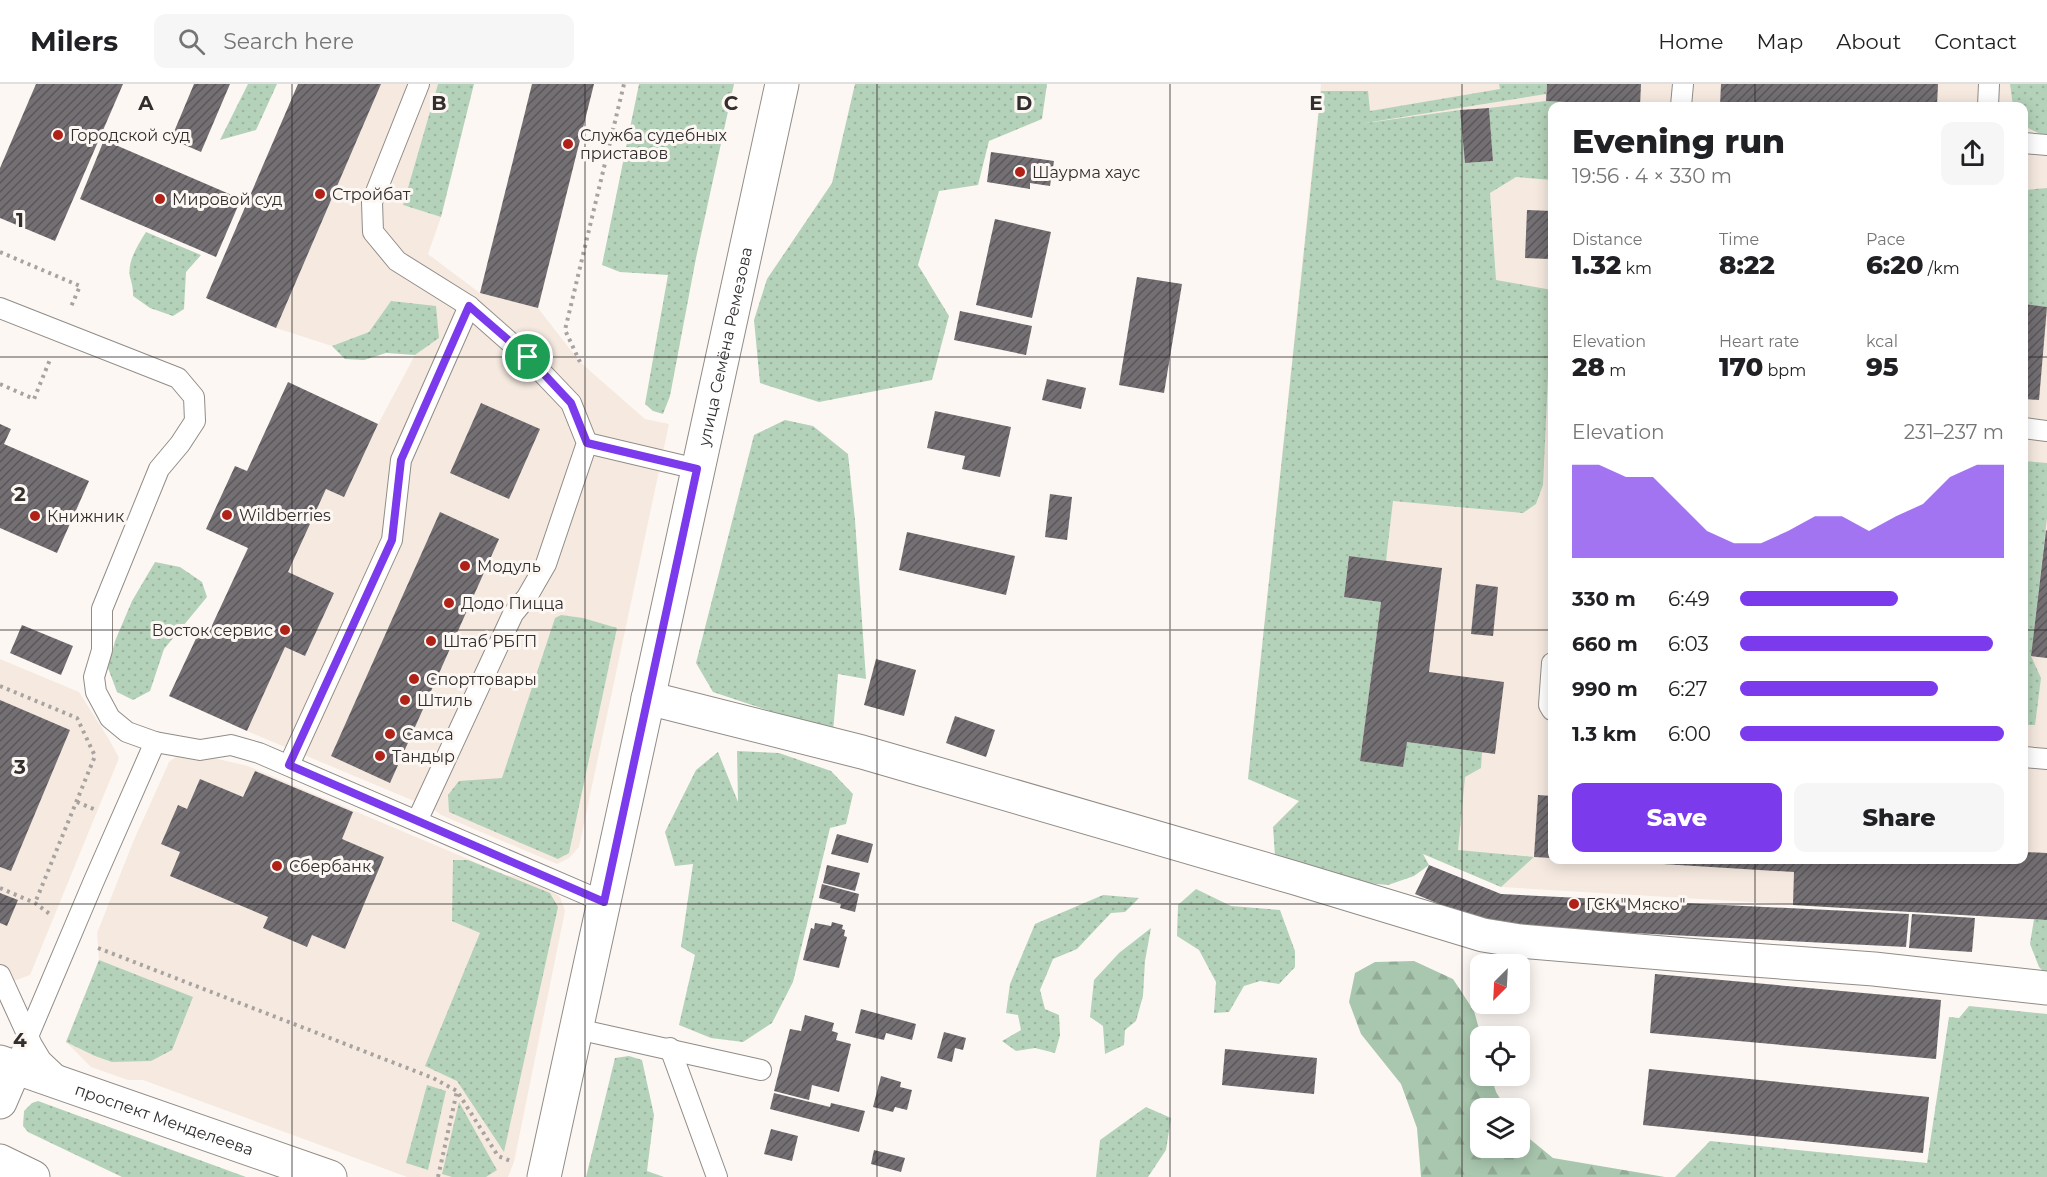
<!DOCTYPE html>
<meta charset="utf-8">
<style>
body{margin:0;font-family:Montserrat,sans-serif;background:#f6f6f6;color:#202124;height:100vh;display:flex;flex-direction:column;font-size:22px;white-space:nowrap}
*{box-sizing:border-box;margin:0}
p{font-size:20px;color:#757577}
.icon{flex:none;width:33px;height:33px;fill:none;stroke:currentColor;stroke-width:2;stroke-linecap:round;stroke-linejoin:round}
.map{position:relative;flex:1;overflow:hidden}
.side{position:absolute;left:1548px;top:18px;width:480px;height:762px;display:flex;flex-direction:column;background:#fff;border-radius:12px;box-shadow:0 3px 15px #0003}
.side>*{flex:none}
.needle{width:39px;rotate:204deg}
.controls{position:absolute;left:1470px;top:870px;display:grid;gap:12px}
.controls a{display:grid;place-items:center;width:60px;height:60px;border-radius:12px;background:#fff;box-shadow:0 3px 15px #0003;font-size:30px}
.pin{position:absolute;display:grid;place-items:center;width:51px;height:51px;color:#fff;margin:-26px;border:3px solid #fff;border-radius:50%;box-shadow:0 2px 6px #0007}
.round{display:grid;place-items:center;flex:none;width:63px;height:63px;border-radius:12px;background:#f6f6f6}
.summary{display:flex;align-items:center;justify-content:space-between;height:102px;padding:0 24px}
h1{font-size:33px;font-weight:800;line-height:45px}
.metrics{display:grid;grid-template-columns:repeat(3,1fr);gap:9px;height:102px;padding:6px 24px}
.metrics div{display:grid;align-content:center}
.metrics b{font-size:26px;font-weight:800}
.metrics small{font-size:16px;font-weight:400}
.metrics p{font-size:16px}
.chart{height:168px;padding:12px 24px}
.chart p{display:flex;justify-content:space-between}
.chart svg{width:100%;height:108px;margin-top:6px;fill:#7c3aed;opacity:.7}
.cta{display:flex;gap:12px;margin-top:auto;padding:12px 24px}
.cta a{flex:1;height:69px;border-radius:12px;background:#7c3aed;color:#fff;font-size:24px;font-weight:800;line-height:69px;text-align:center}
.cta a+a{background:#f6f6f6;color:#202124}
ul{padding:0 24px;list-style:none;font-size:20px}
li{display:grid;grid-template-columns:96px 72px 1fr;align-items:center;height:45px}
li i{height:15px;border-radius:8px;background:#7c3aed}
header{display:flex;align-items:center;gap:36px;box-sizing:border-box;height:84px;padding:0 30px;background:#fff;border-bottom:2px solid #e0e0e0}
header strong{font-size:28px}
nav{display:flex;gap:33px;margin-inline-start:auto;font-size:21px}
.search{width:420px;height:54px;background:#f6f6f6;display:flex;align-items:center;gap:15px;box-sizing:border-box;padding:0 21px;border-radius:12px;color:#757577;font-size:22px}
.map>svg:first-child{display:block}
.built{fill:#f6eae0;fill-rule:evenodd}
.grass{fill:url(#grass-dots)}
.forest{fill:url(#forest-firs)}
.building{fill:url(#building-hatch)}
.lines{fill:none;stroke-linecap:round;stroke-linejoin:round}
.lane-casing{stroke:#918c87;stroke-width:22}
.street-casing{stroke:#918c87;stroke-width:35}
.primary-casing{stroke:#918c87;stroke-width:35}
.path{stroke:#a8a3a0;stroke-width:4;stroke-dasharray:3 4.5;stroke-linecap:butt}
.lane{stroke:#fff;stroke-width:20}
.street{stroke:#fff;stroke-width:33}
.primary{stroke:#fff;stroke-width:33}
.route-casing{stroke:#fff;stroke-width:12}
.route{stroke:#7c3aed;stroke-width:8}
.grid{fill:none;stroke:#312e2d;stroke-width:1.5;stroke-opacity:0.55}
.poi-dot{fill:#b02117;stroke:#fdf7f3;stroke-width:2}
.labels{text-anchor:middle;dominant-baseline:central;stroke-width:6;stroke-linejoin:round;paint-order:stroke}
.poi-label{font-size:16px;fill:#312e2d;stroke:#fdf7f3;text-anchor:start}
.street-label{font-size:16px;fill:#312e2d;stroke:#fdf7f3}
.grid-label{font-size:20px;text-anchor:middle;font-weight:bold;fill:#312e2d;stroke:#fdf7f3;stroke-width:6;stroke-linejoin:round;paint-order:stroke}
</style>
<header>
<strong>Milers</strong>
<div class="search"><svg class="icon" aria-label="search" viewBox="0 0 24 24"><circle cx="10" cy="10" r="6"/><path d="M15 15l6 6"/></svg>Search here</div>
<nav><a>Home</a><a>Map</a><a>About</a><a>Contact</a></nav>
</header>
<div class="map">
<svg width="2047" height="1093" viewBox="0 0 2047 1093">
<defs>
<pattern id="grass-dots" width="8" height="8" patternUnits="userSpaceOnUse" patternTransform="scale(1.5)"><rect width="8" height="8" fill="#b4d2b9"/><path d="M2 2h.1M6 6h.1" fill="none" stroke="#9bb59f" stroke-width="1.8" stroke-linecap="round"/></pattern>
<pattern id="forest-firs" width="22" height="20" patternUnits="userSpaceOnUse" patternTransform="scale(1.5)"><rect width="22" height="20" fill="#a9c7ae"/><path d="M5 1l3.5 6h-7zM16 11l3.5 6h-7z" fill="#92ab96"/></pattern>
<pattern id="building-hatch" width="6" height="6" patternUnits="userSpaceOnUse" patternTransform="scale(1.5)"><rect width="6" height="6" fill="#736f73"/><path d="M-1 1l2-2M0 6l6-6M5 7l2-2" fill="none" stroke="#5a575a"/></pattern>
</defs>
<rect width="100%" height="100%" fill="#fdf7f3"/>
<g class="built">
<path d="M381 0H438L403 121 441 133 428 170 480 209 538 224 580 278 645 335 669 340 579 763 569 774 557 780 441 731 433 725 247 647 285 563 305 572 334 509 288 488 326 405 344 412 378 340 415 271 439 254 369 248 332 262 276 244Z"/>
<path d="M1321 0H2047V836L1501 803 1248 695ZM1552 22H2024V776H1552Z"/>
<path d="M0 575 79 608 110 657 119 674 30 891 0 902Z"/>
<path d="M205 672 248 682 506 791 518 792 544 801 560 813 565 827 514 1078 508 1093H407L143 996H128L91 983 66 958 99 876 97 849 133 758 169 678 176 673Z"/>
</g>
<g class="grass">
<path d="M248 0H277L256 46 220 56Z"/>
<path d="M438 0H474L441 133 403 121Z"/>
<path d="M639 0H734L696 174 670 312 663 330 653 327 645 320 668 191 620 188 602 181Z"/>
<path d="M855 0H1047L1042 35 989 57 978 101 939 107 918 181 949 232 932 296 819 318 760 299 754 236 767 195 832 99Z"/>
<path d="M1499 0H1547L1546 10 1359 40 1460 26 1465 79 1493 77 1489 24 1546 17 1570 18V22H1552V96L1516 93 1490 109 1496 196 1552 206 1543 401 1536 420 1523 429 1393 417 1386 477 1349 472 1344 512 1381 518 1360 677 1407 658 1482 668 1481 684 1465 693 1458 766 1534 773 1501 803 1423 770 1429 781 1414 792 1388 801 1330 796 1275 772 1273 743 1299 717 1248 695 1321 7H1368L1370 27 1500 5Z"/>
<path d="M2010 0H2047V50H2040L2024 42V22H2013Z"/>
<path d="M2047 104V223L2024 220V106Z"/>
<path d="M146 148 201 171 186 188 184 225 173 232 150 224 133 212C133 204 132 200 130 193 127 177 138 161 146 148Z"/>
<path d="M391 217 436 222 439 254 415 271 386 269 364 276 345 275 332 262 369 248Z"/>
<path d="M785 336 813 342 848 370 855 436 866 595 838 590 833 648 713 608 696 579 754 351Z"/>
<path d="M2024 377 2047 379V434L2031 572 2041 594 2035 641H2024Z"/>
<path d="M155 478 180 483 202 498 207 513 164 565 150 607 133 616 117 608 108 584 115 557 132 517Z"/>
<path d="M561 531 583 534 617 544 569 769 558 775 449 728 448 711 459 697 502 694 555 534Z"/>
<path d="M737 667 779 669 831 687 853 710 846 740 830 744 793 898 772 939 743 958 711 954 679 941 695 871 681 863 693 780 675 782 665 748 696 686 718 668 738 718Z"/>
<path d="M453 776H468L550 809 558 823 504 1068 457 997 425 982 480 849 452 837Z"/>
<path d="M1196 805 1231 822 1280 826 1295 867V883L1279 900 1260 897 1244 902 1229 928 1214 929 1216 898 1199 866 1177 852 1178 821Z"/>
<path d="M1103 811 1139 814 1125 828 1111 829 1077 865 1053 875 1040 906 1045 925 1059 931 1060 951 1055 969 1035 964 1016 967 1002 957 1021 946 1018 931 1006 929 1010 900 1035 840Z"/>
<path d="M2034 835 2047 836V891L2039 883 2030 860Z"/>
<path d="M1151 844 1145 877 1143 912 1136 937 1125 946 1124 961 1105 970 1103 942 1090 933 1094 896 1119 869Z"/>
<path d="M99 876 193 913 172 966 151 977 112 978 95 972 66 958Z"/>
<path d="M1969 922 2047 930V1093H1675L1710 1057 1927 1079 1949 933 1959 934Z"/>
<path d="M629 972 642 976 654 1031 647 1087 664 1093H586L615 974Z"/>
<path d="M427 1001 446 1007 428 1086 406 1079Z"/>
<path d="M38 1017 246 1093H122L28 1048 23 1042 24 1027 32 1019Z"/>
<path d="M459 1018 497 1086 486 1093H452L442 1090Z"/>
<path d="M1146 1023 1171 1034 1166 1066 1148 1093H1096L1100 1056Z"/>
</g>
<path class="forest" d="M1414 877 1453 895 1474 927 1481 952 1480 992H1491L1496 1008 1506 1024H1480V1064H1520V1047L1553 1074 1665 1093H1421L1417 1044 1401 1000 1361 950 1349 918 1355 889 1375 878Z"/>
<g class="building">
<path d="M36 0H123L55 157 0 134V84Z"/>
<path d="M194 0H230L201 68 171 55Z"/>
<path d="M298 0H381L276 244 206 214Z"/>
<path d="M532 0H594L538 224 480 209Z"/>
<path d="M1547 0H1641L1640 22 1546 17Z"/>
<path d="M1721 0H1938L1937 22H1720Z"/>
<path d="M1489 24 1493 77 1465 79 1460 26Z"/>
<path d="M104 56 241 115 216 173 80 115Z"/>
<path d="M991 68 1054 77 1050 102 1030 99V105L987 98Z"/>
<path d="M1527 126 1552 127 1549 175 1525 174Z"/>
<path d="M995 135 1051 148 1032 234 976 221Z"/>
<path d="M1137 193 1182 200 1164 309 1119 301Z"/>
<path d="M2024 220 2047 223 2039 316 2024 315Z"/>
<path d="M960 227 1032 242 1026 271 954 256Z"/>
<path d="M1047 295 1086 304 1081 325 1042 316Z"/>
<path d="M288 298 378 340 344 413 326 405 288 488 334 509 305 572 285 563 247 647 169 612 200 546 208 550 248 464 206 445 235 382 247 387Z"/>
<path d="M481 319 540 345 509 415 450 389Z"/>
<path d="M935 327 1011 343 1000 393 962 385 965 372 927 364Z"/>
<path d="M0 340 11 345 4 360 89 397 57 469 0 444Z"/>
<path d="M1050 410 1072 413 1067 456 1045 453Z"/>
<path d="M440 428 499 455 390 699 331 672Z"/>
<path d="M2046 446 2047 447V574L2031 572Z"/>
<path d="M907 448 1015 472 1006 511 899 486Z"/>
<path d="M1349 472 1442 484 1429 588 1504 598 1495 670 1407 658 1403 683 1360 677 1381 518 1344 513Z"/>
<path d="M1476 500 1498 503 1493 552 1471 550Z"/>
<path d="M22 541 73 562 61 591 10 569Z"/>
<path d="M876 575 916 586 904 632 864 621Z"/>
<path d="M0 616 70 646 11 787 0 783Z"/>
<path d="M955 632 995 646 986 673 946 659Z"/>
<path d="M255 687 353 728 342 755 384 773 345 865 312 851 307 863 263 844 268 833 170 792 180 768 161 760 178 721 187 725 200 695 243 713Z"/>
<path d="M1538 711 1552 712V774L1534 773Z"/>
<path d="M837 750 873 760 868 779 831 770Z"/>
<path d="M2024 768 2047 769V836L1793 821 1794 788 1614 777V776H2024Z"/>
<path d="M827 781 860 789 855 807 823 799Z"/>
<path d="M1429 781 1501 810 1909 830 1906 863 1492 842 1415 810Z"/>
<path d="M822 800 859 810 855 828 840 824 841 820 819 814Z"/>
<path d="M0 809 18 816 7 842 0 839Z"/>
<path d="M1912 830 1975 834 1972 868 1909 864Z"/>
<path d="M832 838 843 841 842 845 845 846 844 852 847 853 839 884 803 876 811 844 814 845 815 839 831 842Z"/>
<path d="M1655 890 1941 916 1936 975 1650 949Z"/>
<path d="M861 925 916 940 912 956 886 949 884 956 855 949Z"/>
<path d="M805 931 834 939 832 947 838 949 836 956 851 960 839 1008 812 1001 809 1016 774 1007 790 945 801 947Z"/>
<path d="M944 948 966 954 963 966 955 964 952 978 937 974Z"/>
<path d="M1225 965 1317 974 1314 1010 1222 1001Z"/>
<path d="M1649 985 1929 1013 1923 1069 1643 1041Z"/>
<path d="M881 992 901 998 900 1003 912 1006 907 1026 895 1023 893 1028 873 1023Z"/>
<path d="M774 1009 830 1023 831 1019 865 1027 859 1048 770 1025Z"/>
<path d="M771 1045 798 1052 792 1077 764 1070Z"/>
<path d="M874 1066 905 1074 901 1088 871 1080Z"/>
</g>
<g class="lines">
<defs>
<g id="lane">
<path d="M1681 22 1683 0"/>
<path d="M1988 22 1989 0"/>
<path d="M2024 59 2047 61"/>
<path d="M0 224 178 294 194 313 195 337 180 360 159 385 102 525V566L94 593 96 608 110 634 127 648 155 658 200 666 231 661 259 669 604 818"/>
<path d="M2024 344 2047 347"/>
<path d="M587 359 697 385"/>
<path d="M1552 579 1549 621 1552 626"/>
<path d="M2024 673 2047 675"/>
<path d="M289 681 392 456 401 376 469 222"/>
<path d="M417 737 513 530 527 513 546 480 587 359 571 319 528 274 469 222 397 177 373 148 372 118 419 0"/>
<path d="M0 891 32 961 41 976 58 992"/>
<path d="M577 945 761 986"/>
<path d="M670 964 717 1093"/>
<path d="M15 983 93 799 155 658"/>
</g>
<path id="street" d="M648 614 862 668 1295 794 1483 851 1520 857 1686 871 1874 885 2047 904"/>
<g id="primary">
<path id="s1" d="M0 978 330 1093"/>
<path d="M0 1018 15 983"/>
<path d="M0 1077 33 1093"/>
<path id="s2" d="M544 1093 782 0"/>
</g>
</defs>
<use href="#lane" class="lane-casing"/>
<use href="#street" class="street-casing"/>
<use href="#primary" class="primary-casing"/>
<g class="path">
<path d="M0 168 80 202 70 225"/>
<path d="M580 278 565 246 624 0"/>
<path d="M0 300 34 315 51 273"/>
<path d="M0 602 77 634 95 672 35 819"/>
<path d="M77 718 96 726"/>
<path d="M0 804 35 819 51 831"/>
<path d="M98 864 433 994 457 1007 498 1072 513 1078"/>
<path d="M438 1093 457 1007"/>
</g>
<use href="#lane" class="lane"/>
<use href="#street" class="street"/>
<use href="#primary" class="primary"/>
</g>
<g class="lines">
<defs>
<path id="route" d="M469 222 528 273 571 319 587 359 697 385 604 818 289 681 392 456 401 376Z"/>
</defs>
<use href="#route" class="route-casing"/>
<use href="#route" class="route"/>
</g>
<path class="grid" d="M292 0V1093M585 0V1093M877 0V1093M1170 0V1093M1462 0V1093M1755 0V22M0 273H1552M2024 273H2047M0 546H1552M2024 546H2047M1755 776V1093M0 820H2047"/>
<g class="poi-dot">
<circle cx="58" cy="51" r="6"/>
<circle cx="568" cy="60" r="6"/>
<circle cx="1020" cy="88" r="6"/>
<circle cx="320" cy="110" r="6"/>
<circle cx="160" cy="115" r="6"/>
<circle cx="227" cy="431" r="6"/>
<circle cx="35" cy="432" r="6"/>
<circle cx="465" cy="482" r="6"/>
<circle cx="449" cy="519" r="6"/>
<circle cx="285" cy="546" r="6"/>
<circle cx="431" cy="557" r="6"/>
<circle cx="414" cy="595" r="6"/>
<circle cx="405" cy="616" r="6"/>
<circle cx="390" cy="650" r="6"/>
<circle cx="380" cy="672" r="6"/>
<circle cx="277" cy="782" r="6"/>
<circle cx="1574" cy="820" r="6"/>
</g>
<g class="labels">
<g class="poi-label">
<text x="70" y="51">Городской суд</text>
<text x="580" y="51">Служба судебных<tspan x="580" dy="18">приставов</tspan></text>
<text x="1032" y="88">Шаурма хаус</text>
<text x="332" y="110">Стройбат</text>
<text x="172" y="115">Мировой суд</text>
<text x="239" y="431">Wildberries</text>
<text x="47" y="432">Книжник</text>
<text x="477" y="482">Модуль</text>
<text x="461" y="519">Додо Пицца</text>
<text x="273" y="546" text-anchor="end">Восток сервис</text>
<text x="443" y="557">Штаб РБГП</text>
<text x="426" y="595">Спорттовары</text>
<text x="417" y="616">Штиль</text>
<text x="402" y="650">Самса</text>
<text x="392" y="672">Тандыр</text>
<text x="289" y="782">Сбербанк</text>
<text x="1586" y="820">ГСК "Мяско"</text>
</g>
<g class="street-label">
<text stroke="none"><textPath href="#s2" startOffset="850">улица Семёна Ремезова</textPath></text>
<text stroke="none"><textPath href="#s1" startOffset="174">проспект Менделеева</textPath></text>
</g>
</g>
<g class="grid-label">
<text x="146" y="26">A</text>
<text x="439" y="26">B</text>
<text x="731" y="26">C</text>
<text x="1024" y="26">D</text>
<text x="1316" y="26">E</text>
<text x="20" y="143">1</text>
<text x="20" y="417">2</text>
<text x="20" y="690">3</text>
<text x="20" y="963">4</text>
</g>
</svg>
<div class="controls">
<a><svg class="needle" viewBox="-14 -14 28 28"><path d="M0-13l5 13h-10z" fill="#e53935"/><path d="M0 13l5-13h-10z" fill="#757577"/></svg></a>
<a><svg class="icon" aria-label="locate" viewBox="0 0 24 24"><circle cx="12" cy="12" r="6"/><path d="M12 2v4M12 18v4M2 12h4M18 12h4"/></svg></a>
<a><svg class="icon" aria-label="layers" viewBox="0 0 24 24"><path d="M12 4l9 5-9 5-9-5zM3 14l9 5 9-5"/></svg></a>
</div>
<div class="pin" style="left:528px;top:273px;background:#1e9e55"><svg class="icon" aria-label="arrive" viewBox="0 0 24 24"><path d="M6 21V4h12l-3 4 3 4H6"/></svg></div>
<section class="side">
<div class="summary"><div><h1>Evening run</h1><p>19:56 · 4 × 330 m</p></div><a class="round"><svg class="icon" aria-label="share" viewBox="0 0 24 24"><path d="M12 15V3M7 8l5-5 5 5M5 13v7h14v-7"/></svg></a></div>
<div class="metrics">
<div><p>Distance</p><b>1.32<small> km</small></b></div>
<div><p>Time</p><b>8:22</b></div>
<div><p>Pace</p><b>6:20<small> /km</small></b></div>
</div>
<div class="metrics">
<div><p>Elevation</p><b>28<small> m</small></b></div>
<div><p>Heart rate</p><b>170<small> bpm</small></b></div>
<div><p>kcal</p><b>95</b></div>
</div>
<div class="chart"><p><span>Elevation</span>231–237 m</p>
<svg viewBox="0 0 160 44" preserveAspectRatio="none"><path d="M0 44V6L10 6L20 11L30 11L40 22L50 33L60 38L70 38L80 33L90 27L100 27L110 33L120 27L130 22L140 11L150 6L160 6V44z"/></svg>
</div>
<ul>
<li><b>330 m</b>6:49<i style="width:60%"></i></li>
<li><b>660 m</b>6:03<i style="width:96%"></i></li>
<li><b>990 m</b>6:27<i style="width:75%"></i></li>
<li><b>1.3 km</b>6:00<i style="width:100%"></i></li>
</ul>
<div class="cta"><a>Save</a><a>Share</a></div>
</section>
</div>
